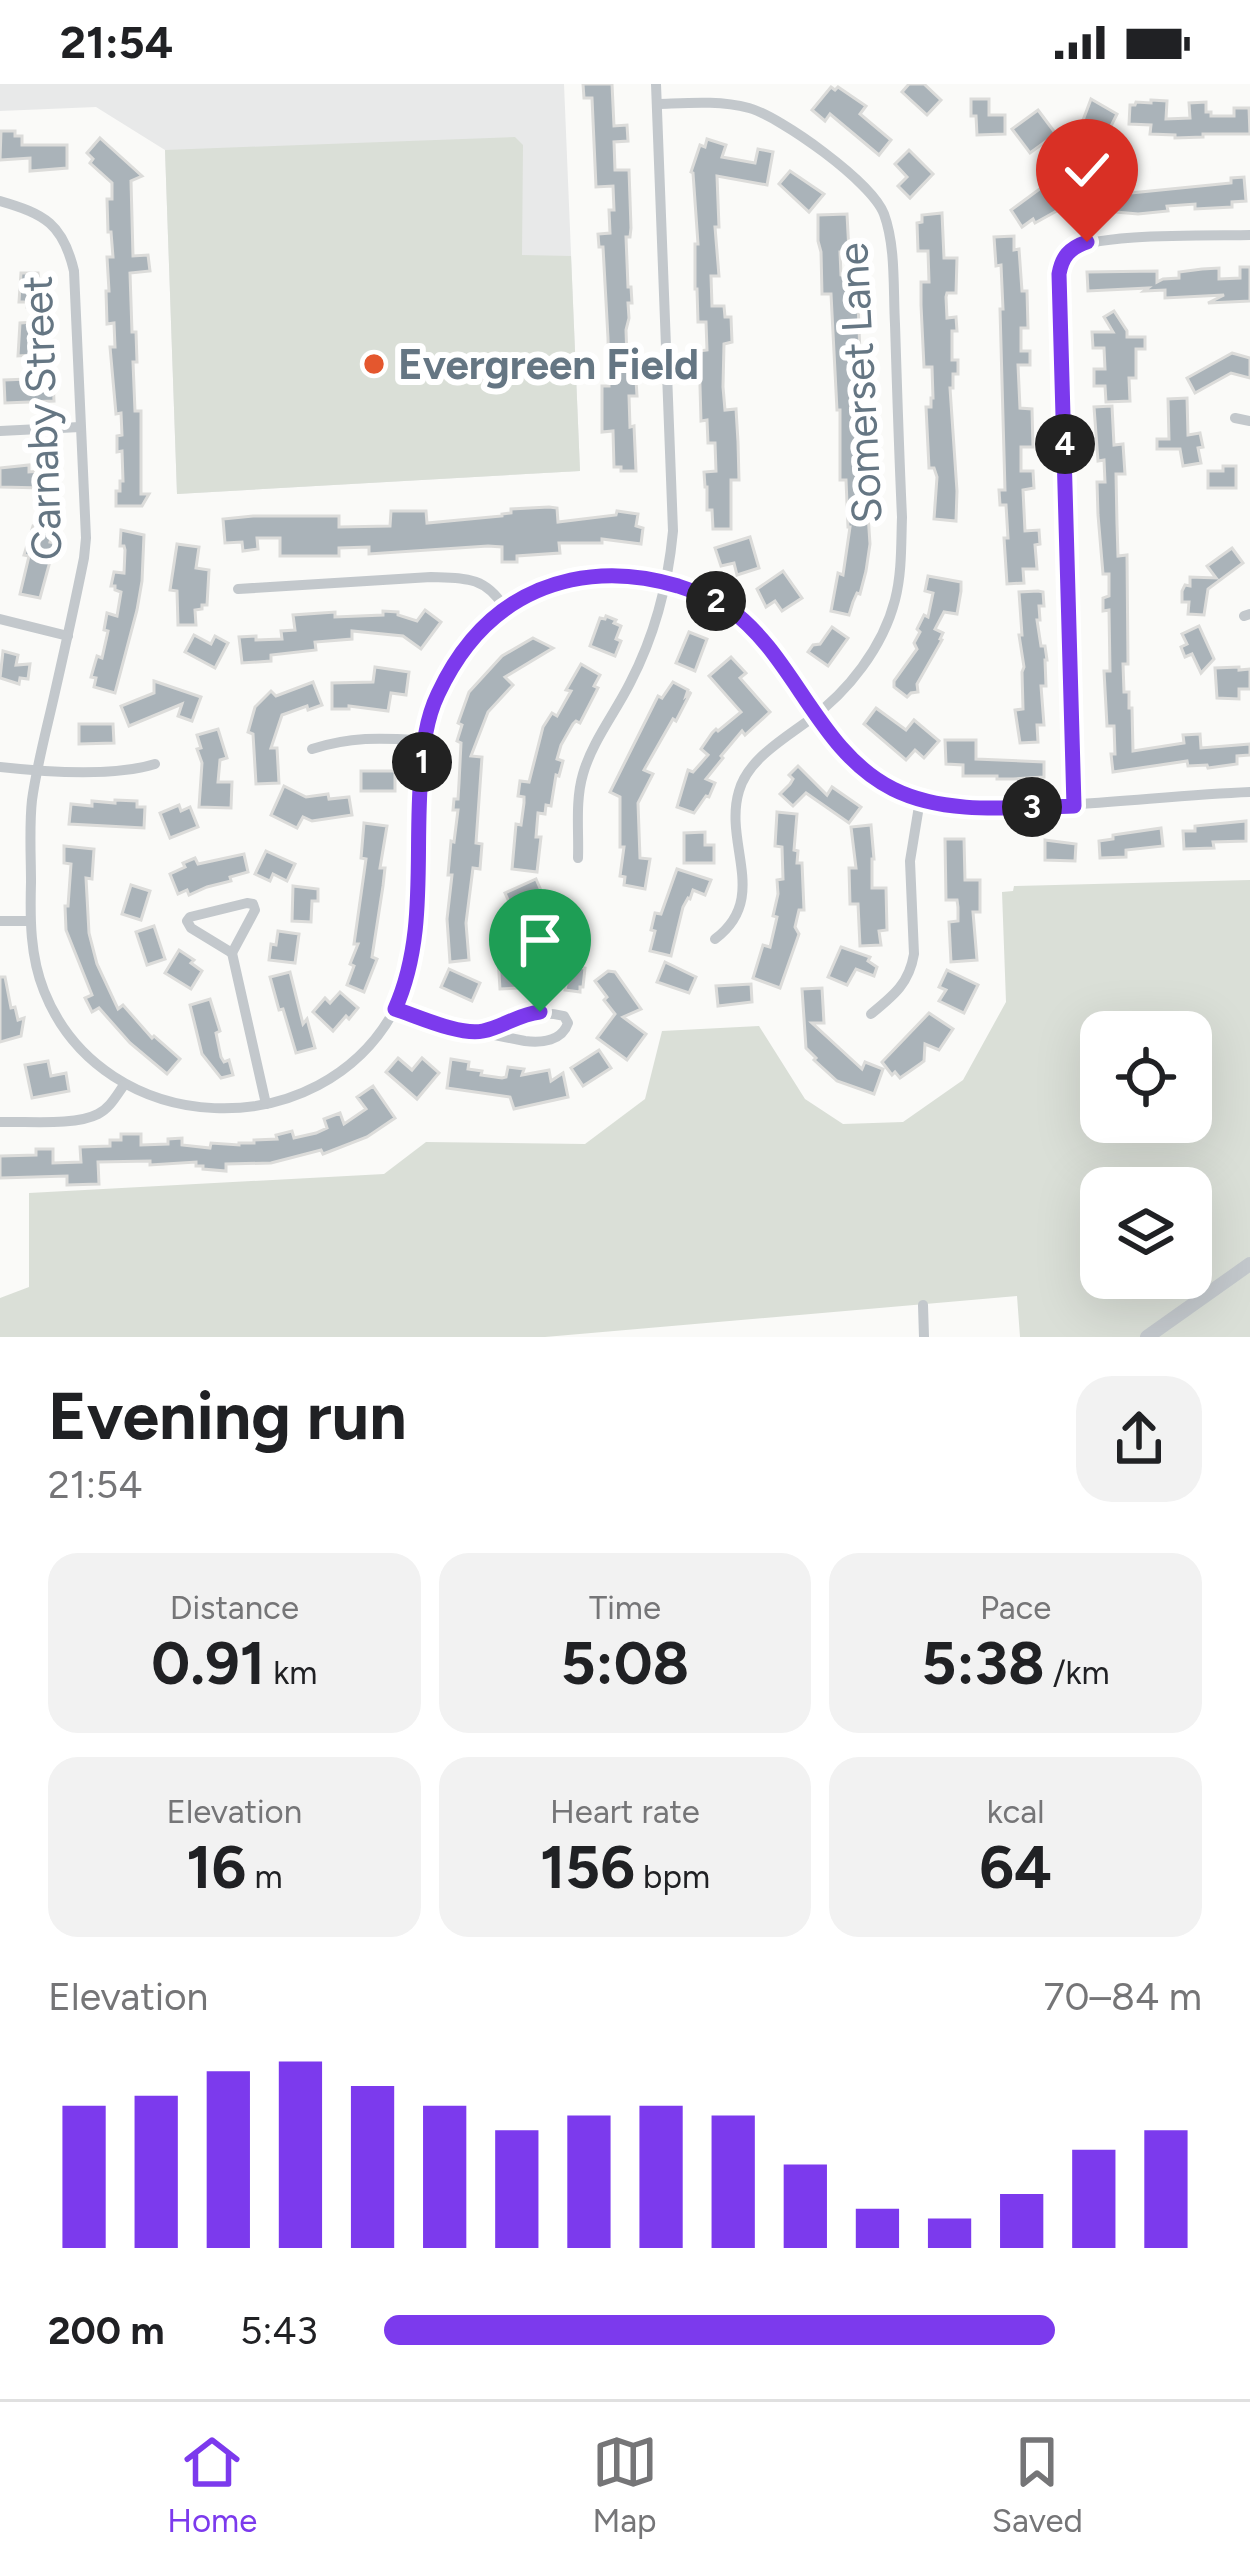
<!DOCTYPE html>
<meta charset="utf-8">
<style>
body{margin:0;font-family:Figtree,sans-serif;background:#f2f2f2;color:#202124;height:100vh;display:flex;flex-direction:column;font-size:45px;white-space:nowrap}
*{box-sizing:border-box;margin:0}
p{font-size:39px;color:#757577}
.icon{flex:none;width:66px;height:66px;fill:none;stroke:currentColor;stroke-width:2;stroke-linecap:round;stroke-linejoin:round}
.map{position:relative;height:1253px;overflow:hidden}
.panel{display:flex;flex-direction:column;background:#fff;flex:1}
.panel>*{flex:none}
.fabs{position:absolute;left:1080px;top:927px;display:grid;gap:24px}
.fabs a{display:grid;place-items:center;width:132px;height:132px;border-radius:24px;background:#fff;box-shadow:0 12px 48px #0002;font-size:60px}
.pin{position:absolute;display:grid;place-items:center;width:102px;height:102px;color:#fff;margin:-123px -51px;border-radius:50% 50% 50% 0;rotate:-45deg;box-shadow:0 0 12px #0007}
.pin .icon{rotate:45deg}
.km{position:absolute;width:60px;height:60px;margin:-30px;border-radius:50%;background:#222;color:#fff;font-size:33px;line-height:60px;text-align:center}
.round{display:grid;place-items:center;flex:none;width:126px;height:126px;border-radius:36px;background:#f2f2f2}
.head{display:flex;align-items:center;justify-content:space-between;height:204px;padding:0 48px}
h1{font-size:66px;font-weight:700;line-height:90px}
.figures{display:grid;grid-template-columns:repeat(3,1fr);gap:18px;height:204px;padding:12px 48px}
.figures div{display:grid;align-content:center;border-radius:30px;background:#f2f2f2;text-align:center}
.figures b{font-size:60px;font-weight:700}
.figures small{font-size:33px;font-weight:400}
.figures p{font-size:33px}
.chart{height:336px;padding:24px 48px}
.chart p{display:flex;justify-content:space-between}
.chart svg{width:100%;height:216px;margin-top:12px;stroke:#7c3aed;stroke-width:6}
ul{padding:0 48px;list-style:none;font-size:39px}
li{display:grid;grid-template-columns:192px 144px 1fr;align-items:center;height:90px}
li i{height:30px;border-radius:15px;background:#7c3aed}
.status{display:flex;justify-content:space-between;align-items:center;height:84px;padding:0 60px;background:#fff;direction:ltr}
.status svg{height:33px;fill:currentColor}
.tab-bar{display:flex;justify-content:space-around;align-items:center;height:168px;border-top:3px solid #e0e0e0;background:#fff;font-size:33px;color:#757577}
.tab-bar a{display:grid;justify-items:center;gap:6px}
.tab-bar .selected{color:#7c3aed}
.map>svg:first-child{display:block}
.built{fill:#e8e9e9}
.green{fill:#dadfd7;fill-rule:evenodd}
.building{fill:#aab3b9;stroke:#dcdcda;stroke-width:3}
.lines{fill:none;stroke-linecap:round;stroke-linejoin:round}
.minor{stroke:#c3c8cc;stroke-width:10}
.tertiary{stroke:#c3c8cc;stroke-width:14}
.route-casing{stroke:#fff;stroke-width:24}
.route{stroke:#7c3aed;stroke-width:15}
.poi-dot{fill:#e4572e;stroke:#fff;stroke-width:4.5}
.labels{text-anchor:middle;dominant-baseline:central;stroke-width:12;stroke-linejoin:round;paint-order:stroke}
.poi-label{font-size:42px;font-weight:bold;fill:#657683;stroke:#fff;text-anchor:start}
.street-label{font-size:42px;fill:#657683;stroke:#fff}
</style>
<div class="status"><b>21:54</b><svg viewBox="0 0 49 12"><path d="M0 12V9h3v3zM5 12V6h3v6zM10 12V3h3v9zM15 12V0h3v12zM26 1h20v11H26zM47 4h2v5h-2z"/></svg></div>
<div class="map">
<svg width="1250" height="1253" viewBox="0 0 1250 1253">
<rect width="100%" height="100%" fill="#fafaf8"/>
<path class="built" d="M0 0H564L580 387 177 410 165 66 96 23 0 27Z"/>
<g class="green">
<path d="M515 53 523 61 522 171 571 172 580 387 177 410 165 66Z"/>
<path d="M1250 796V1253H1020L1017 1212 545 1253H0V1214L29 1203V1109L384 1090 426 1058 585 1060 645 1015 662 947 759 942 805 1015 843 1040 903 1038 963 996 1006 918 1002 808 1013 807 1014 802ZM1101 948H1191V1038H1101ZM1101 1104H1191V1194H1101Z"/>
</g>
<g class="building">
<path d="M583 0H612L614 42 627 41 628 57 614 58 615 86H629L631 144 630 153H626L628 203H631L632 219H628L629 234 626 246 627 275 632 274 633 296H636L637 312H629L630 343 634 342 636 387H621V383H614L613 347 602 348V302H609L608 254 603 163H599L598 150 610 149 609 126H614L613 102 596 103 592 14H584Z"/>
<path d="M909 0H924L941 16 927 31 902 8Z"/>
<path d="M831 3 835 6 838 3 866 22 860 30 891 56 879 71 830 30 825 37 812 26Z"/>
<path d="M971 15H989V31H1005V50L977 51 976 32H971Z"/>
<path d="M1091 15 1117 30 1103 58 1079 47Z"/>
<path d="M1151 16 1167 17 1166 35 1190 34 1189 19 1206 18V28H1211V32H1234V24H1249L1250 50H1203V53L1175 54V51L1150 50 1151 41 1129 40 1130 21H1135L1136 18 1151 19Z"/>
<path d="M1038 26 1056 50 1030 69 1012 45Z"/>
<path d="M1 47H15V52H22V61H67V84L30 87V74L0 76Z"/>
<path d="M100 54 142 92 131 97 133 172 148 171 150 187 130 189 132 248H136L137 278H133L135 327H141V410H149L142 422H116V407H120V397H123L122 367 117 368V352L122 351 121 329 116 330 110 263H115L114 239 107 240 106 207H109L107 173H113L111 148H108L107 115H112V99L90 79 93 75 87 69Z"/>
<path d="M707 55 726 61 722 73 755 79 758 65 773 68 767 101 717 92 719 143H715L719 192H711L712 222H724L725 233H731L732 258 724 260 723 303 725 326 736 325 738 358 739 396H731V445H713L712 426H707V403H705L704 388 716 387 715 359H708L707 336 701 337 699 267 707 266 706 238H698L697 205H695V160H698L693 89 691 88 700 61 705 63Z"/>
<path d="M909 66 933 90 910 114 898 102 907 93 895 80Z"/>
<path d="M790 87 824 110 809 128 779 100Z"/>
<path d="M1076 88 1083 105 1068 111 1071 119 1035 139 1033 135 1022 143 1011 126 1045 101Z"/>
<path d="M1244 93 1246 117 1232 118V123L1195 125V120L1167 122 1168 127 1138 130 1116 128 1115 124H1102V100H1116V104H1130V109L1231 99V94Z"/>
<path d="M942 129 944 174H957L956 209H947L946 213 947 234 956 233 957 247H952V276H958V290H953V304H950L957 407 956 437 934 435 937 393 934 384H929L926 323H931V314H933L932 283H924L921 221V198H929L928 167H918L917 139 922 138V131Z"/>
<path d="M847 130 849 168H840L841 191 857 193 861 295 856 296 857 316H862L865 387H860L861 409H869L870 430H868L870 460 866 487 860 510 857 509 853 518 849 531 831 527 838 489 843 491 850 443H848L846 396H840V326H837L831 210H822L821 168 818 157V131Z"/>
<path d="M1014 152V166L1019 165 1022 207H1027L1028 244H1021V267H1030V281H1018L1020 324 1032 325 1033 363H1021V387H1033L1034 404 1023 406 1025 447 1039 446 1040 460 1035 461 1037 485H1023L1024 499 1007 500 1004 454H1008L1006 421H1000L999 406H1005L1000 225H1003L1001 181 996 182 994 153Z"/>
<path d="M1240 183H1250V217L1208 219 1224 211 1165 214V206L1144 207 1148 204 1088 207 1087 188 1157 187V198L1163 195 1179 194V188L1202 185 1219 184V195L1240 194Z"/>
<path d="M21 189H38L43 223H27V218H19Z"/>
<path d="M1114 227 1127 247V253H1145V265H1136V294H1129L1130 317 1106 318 1105 302H1094V285H1105L1104 264H1093L1092 248H1113L1104 233Z"/>
<path d="M36 238 39 257 46 256 47 270 18 272 20 239Z"/>
<path d="M1232 269 1250 274V294L1231 289 1195 309 1187 294Z"/>
<path d="M53 294 54 317 5 319 4 296Z"/>
<path d="M1187 314 1188 351 1200 349 1203 363 1198 364 1201 379 1183 382 1180 365H1157V355H1169L1168 315Z"/>
<path d="M1112 322 1114 361 1123 360 1125 390H1116L1117 440 1118 472 1127 471 1128 580H1123L1124 608H1129V624H1132L1133 667 1184 659 1183 651 1200 650 1201 664 1250 660V671L1237 672V680L1208 684 1207 681 1188 682 1187 677 1113 688 1111 670H1115L1114 642H1107L1104 587H1110L1109 526 1103 527V514L1109 512V490H1103L1098 431 1097 398H1105L1104 376 1098 377 1094 323Z"/>
<path d="M29 381V388L42 387 43 404 0 403V384Z"/>
<path d="M1223 382H1236V404H1208V387H1223Z"/>
<path d="M549 423 557 424 558 438 616 431 617 427 638 430 636 442 643 444 641 460 602 455V459H559L560 469 517 472V478H502V463L488 462 369 470V463L339 464V472H280V454H257L258 465 243 467 242 458 225 459 223 435 253 432H339V443L390 442 391 427H426L427 439 502 432V430L511 429V425Z"/>
<path d="M33 442 53 447 50 458 55 459 40 514 20 510 29 472 24 471Z"/>
<path d="M121 446 144 451 142 497 137 526 115 609 94 603 96 594 91 593 97 572 102 574 108 547 104 546 107 529 117 532 121 508 115 506V502H111L114 488 124 489 125 466 124 462H120Z"/>
<path d="M750 453 759 484 737 491 734 479 721 482 715 464Z"/>
<path d="M177 460 199 463 196 484 209 486 207 521H202V525L195 526 196 541H178L177 507 170 506Z"/>
<path d="M1232 464 1243 479 1208 505 1204 531 1188 530 1189 518H1182V507L1185 501 1190 502V493L1216 494 1207 482Z"/>
<path d="M783 487 802 514 782 527 775 517 766 523 757 505Z"/>
<path d="M928 492 961 498V507L957 530 944 528 935 545 943 549 940 555 942 556 917 600 918 608 911 609 907 613 894 603V597L917 565 914 559 920 548 917 545 924 531 928 533 933 509 925 507Z"/>
<path d="M1038 507 1043 508 1044 522H1039L1040 536H1037L1041 562H1045L1047 576H1045L1046 602H1041L1044 641H1037L1038 658 1020 659 1015 626 1023 625 1022 588 1024 583 1019 551H1022L1019 508Z"/>
<path d="M425 526 441 538 421 565 403 552 352 547V555L315 558 316 566 271 571V577L242 579 239 553 256 552V556L282 555 281 547 295 546 293 531 335 528V533L383 531V527L398 528V531L417 537Z"/>
<path d="M606 532 616 536 614 539 621 542 616 555 621 557 615 572 590 562 600 534 605 535Z"/>
<path d="M1199 542 1214 575 1201 589 1192 570 1185 573 1181 563 1187 560 1182 550Z"/>
<path d="M832 543 848 554 828 582 808 568 813 561 820 560Z"/>
<path d="M689 548 707 555 695 587 676 579Z"/>
<path d="M194 551 211 560 215 552 228 559 215 584 185 568Z"/>
<path d="M533 554 553 564 505 593 513 601 488 628 471 672 482 673 476 759 482 760 480 785 473 784 466 839 469 876 450 878 447 835 452 791H448L451 757 454 758 458 726H453L454 715H458L459 699 461 659 457 657 462 641 458 639 469 608 502 572Z"/>
<path d="M3 567 18 571 16 581 30 580 28 595 20 594 19 600 0 594Z"/>
<path d="M731 573 746 589 740 594 770 628 745 651 742 647 721 672 723 674 706 695 715 699 709 713 706 712 694 729 677 723 688 686 693 688 708 671 701 665 712 649 716 645 718 647 741 628 709 592Z"/>
<path d="M581 580 600 591 594 602 598 604 580 639 576 637 573 640 561 661 557 675 563 677 559 692 556 691 551 722 546 721 545 730 538 729 536 753H541L537 788 512 785 516 740 521 741 524 719V713L518 712 520 697 529 698 543 643 552 629 557 632 571 607 566 606Z"/>
<path d="M375 583 409 588 406 611 391 609 388 627 349 622V625H332V599L373 598Z"/>
<path d="M1239 583V586L1250 585V605H1239V615L1217 614 1215 584Z"/>
<path d="M154 597 201 613 192 637 178 632 182 620 129 642 121 622 154 609Z"/>
<path d="M313 598 322 621 308 626 307 622 282 631 271 664H277L279 699 256 700 253 650 248 648 255 623 271 607 276 612Z"/>
<path d="M673 598 688 606 686 612 691 608 676 637 673 635 644 686 653 690 638 719 640 774 650 775 645 805 624 801 625 793 620 792 624 763H620V713L610 708 658 612 662 614Z"/>
<path d="M876 624 906 646 914 636 939 657 924 674 915 666 906 676 864 640Z"/>
<path d="M79 640H113L114 659 79 660Z"/>
<path d="M218 645 227 674 220 676 218 698H232L231 724 199 723 202 679 197 665 201 664 197 651Z"/>
<path d="M945 656H976V675L1044 678V693L1013 695H997V692H963V681L946 680Z"/>
<path d="M798 682 827 711 832 703 861 723 849 739 806 709 793 722 780 710 790 700 793 695 789 691Z"/>
<rect x="361" y="687" width="34" height="20"/>
<path d="M284 702 306 713 328 710 329 715 349 713 352 731 312 737 303 733 297 744 271 731Z"/>
<path d="M115 716 137 717V723H145L144 744 69 740 71 720 92 722V717L115 719Z"/>
<path d="M179 721 181 727 190 723 198 743 170 754 160 729Z"/>
<path d="M777 728 797 730 794 766 798 767 797 779H802L804 826H799L795 843 799 850 780 904 753 894 763 861 770 863 777 833 773 832 778 810 777 796 783 795 782 763 775 762Z"/>
<path d="M1246 737V757L1213 758 1214 764 1184 765 1183 747H1195V742Z"/>
<path d="M364 739 387 742 380 784H385L383 802 372 873 377 875 364 908 347 901 354 882 350 880 358 860H354L366 775 361 774Z"/>
<path d="M871 741 874 775H872V804H886L887 846 879 847 881 861 860 862 858 820H850L849 784H856L851 743Z"/>
<path d="M1161 744 1163 762 1126 766V773L1100 774 1099 757 1113 755V751Z"/>
<path d="M705 748V761H714V779H684V749Z"/>
<path d="M945 755H964L965 796H980V828H973L977 876 951 878 949 838 958 837V823L957 816H946Z"/>
<path d="M1045 756 1076 760 1075 777 1045 776Z"/>
<path d="M64 762 94 765 92 795 86 794 89 849 97 880 118 925 123 921 152 954 154 952 180 975 167 990 130 959 99 924 92 928 85 914 92 911 66 846 65 822H68L71 780 64 779Z"/>
<path d="M266 767 295 780 287 797 273 790 270 797 255 790Z"/>
<path d="M244 770 248 788 230 793 231 797 207 803 189 811 187 806 178 810 170 790 185 783 183 779 195 774 198 780Z"/>
<path d="M677 785 711 796 705 811 693 806 690 815 688 814 683 823 671 872 650 867 655 847 651 846 655 829 661 830Z"/>
<path d="M536 795 549 825 518 838 505 809Z"/>
<path d="M131 801 150 807 141 836 122 830Z"/>
<path d="M293 802 318 805V817H312L311 838 292 837Z"/>
<path d="M551 824 569 826V833L582 835 580 851 548 847Z"/>
<path d="M154 842 165 875 147 881 136 848Z"/>
<path d="M278 847 299 850 295 879 269 876 271 860 276 861Z"/>
<path d="M841 863 870 873 868 877 877 883 874 892 856 885 847 901 828 893Z"/>
<path d="M179 866 194 876 191 879 202 887 191 905 165 889Z"/>
<path d="M529 871V878L585 884 583 903H580V908L565 906 566 901 544 898 545 891 516 893 517 904 500 905 498 873Z"/>
<path d="M665 878 696 893 689 909 657 898Z"/>
<path d="M449 885 480 899 472 917 441 903Z"/>
<path d="M947 886 978 901 964 929 939 917 946 906 939 903Z"/>
<path d="M608 887 615 888 641 925 623 933 646 950 627 976 597 954 615 930 604 916 607 913 595 897Z"/>
<path d="M290 888 303 940 307 935 315 964 296 969 283 925 279 926 270 893Z"/>
<path d="M0 893H5L11 924 15 923 18 936 24 934 21 952 0 958Z"/>
<path d="M751 900 752 918 718 922 716 902Z"/>
<path d="M822 904 824 939H812L862 985 865 978 883 985 874 1010 837 997 814 976 816 974 806 964 802 905Z"/>
<path d="M340 908 358 924 349 935 346 932 333 947 313 928 325 914 330 919Z"/>
<path d="M210 915 220 947 216 949 221 973 224 978 229 976 233 991 221 994 202 970 190 921Z"/>
<path d="M929 929 953 945 939 966 925 960 924 977 920 980 900 994 895 988 892 991 882 978Z"/>
<path d="M599 966 611 984 583 1002 571 984Z"/>
<path d="M398 974 412 986 422 974 439 989 417 1015 386 988Z"/>
<path d="M451 975 469 978 468 985 482 987 481 991 502 994 506 993 508 983 524 985 522 991 549 986 551 997 563 989 568 1013 514 1025 510 1013 447 1004Z"/>
<path d="M48 977 51 992 66 989 69 1007 32 1014 25 981Z"/>
<path d="M373 1002 395 1034 367 1053 323 1070 321 1066 271 1079 226 1080V1087L203 1085V1082H196V1078L150 1081V1077L98 1078 99 1100 67 1101V1092L0 1094V1072L36 1071V1065H53V1079L81 1078 80 1063 110 1062V1056H121V1050H141V1061L168 1060V1055L182 1054V1061L210 1064 211 1059 239 1061V1059H254V1056L277 1055 276 1051 292 1047 294 1054 316 1049 327 1044 324 1035 340 1029 344 1040 366 1025 357 1013Z"/>
</g>
<g class="lines">
<g class="minor">
<path d="M657 20C688 19 718 16 749 24 781 33 872 98 884 130 896 163 893 205 895 240 897 304 899 369 902 433 901 461 902 489 895 516 883 563 848 608 809 636 784 655 748 675 739 707 723 760 770 814 715 855"/>
<path d="M0 117C45 130 63 140 74 187L86 454 84 474C75 519 65 564 55 608 47 644 37 680 32 716 29 743 31 771 31 798 30 835 30 872 44 907 103 1056 322 1065 396 923 405 906 409 889 413 871 425 773 402 676 451 586 467 556 488 531 519 515 544 502 577 490 605 490 658 491 717 507 754 547 808 605 836 685 915 714 944 724 975 722 1005 722 1087 723 1168 711 1250 708"/>
<path d="M1235 334 1250 337"/>
<path d="M0 347 80 343"/>
<path d="M238 505 431 493C464 494 485 492 504 523"/>
<path d="M1244 532 1250 530"/>
<path d="M0 535 68 552"/>
<path d="M312 665C352 652 382 654 423 656"/>
<path d="M0 683C45 688 113 693 155 680"/>
<path d="M1074 722 1059 204C1059 192 1058 178 1068 168 1089 148 1216 152 1250 151"/>
<path d="M578 774C579 747 575 717 583 690 592 658 615 629 630 599 655 551 668 501 673 447L656 0"/>
<path d="M247 819 253 820 255 826 232 869 191 844 187 837 190 833Z"/>
<path d="M0 837H30"/>
<path d="M232 869 266 1020"/>
<path d="M395 925 439 940 525 957C542 959 562 957 568 939L564 932C533 924 509 936 481 948"/>
<path d="M871 930C893 912 909 900 914 870L910 777 920 716"/>
<path d="M0 1038C27 1037 75 1042 98 1030 110 1024 116 1012 124 1001"/>
<path d="M923 1221 924 1253"/>
</g>
<path class="tertiary" d="M1147 1253 1250 1180"/>
</g>
<g class="lines">
<defs>
<path id="route" d="M540 928C519 930 503 943 483 947 460 952 417 932 395 925 428 851 414 769 421 690 423 663 426 635 438 610 465 552 507 510 571 496 608 488 642 491 678 502 696 508 713 514 728 524 795 571 817 667 893 705 947 732 1016 723 1074 722L1059 190C1062 173 1069 164 1087 158"/>
</defs>
<use href="#route" class="route-casing"/>
<use href="#route" class="route"/>
</g>
<circle class="poi-dot" cx="374" cy="280" r="12"/>
<g class="labels">
<g class="poi-label">
<text x="398" y="280">Evergreen Field</text>
</g>
<g class="street-label">
<text transform="translate(860 299) rotate(-93)">Somerset Lane</text>
<text transform="translate(42 334) rotate(-92)">Carnaby Street</text>
</g>
</g>
</svg>
<div class="fabs">
<a><svg class="icon" aria-label="locate" viewBox="0 0 24 24"><circle cx="12" cy="12" r="6"/><path d="M12 2v4M12 18v4M2 12h4M18 12h4"/></svg></a>
<a><svg class="icon" aria-label="layers" viewBox="0 0 24 24"><path d="M12 4l9 5-9 5-9-5zM3 14l9 5 9-5"/></svg></a>
</div>
<div class="pin" style="left:540px;top:928px;background:#1e9e55"><svg class="icon" aria-label="arrive" viewBox="0 0 24 24"><path d="M6 21V4h12l-3 4 3 4H6"/></svg></div>
<div class="pin" style="left:1087px;top:158px;background:#d93025"><svg class="icon" aria-label="check" viewBox="0 0 24 24"><path d="M5 12l5 5 9-10"/></svg></div>
<b class="km" style="left:422px;top:678px">1</b>
<b class="km" style="left:716px;top:517px">2</b>
<b class="km" style="left:1032px;top:723px">3</b>
<b class="km" style="left:1065px;top:360px">4</b>
</div>
<section class="panel">
<div class="head"><div><h1>Evening run</h1><p>21:54</p></div><a class="round"><svg class="icon" aria-label="share" viewBox="0 0 24 24"><path d="M12 15V3M7 8l5-5 5 5M5 13v7h14v-7"/></svg></a></div>
<div class="figures">
<div><p>Distance</p><b>0.91<small> km</small></b></div>
<div><p>Time</p><b>5:08</b></div>
<div><p>Pace</p><b>5:38<small> /km</small></b></div>
</div>
<div class="figures">
<div><p>Elevation</p><b>16<small> m</small></b></div>
<div><p>Heart rate</p><b>156<small> bpm</small></b></div>
<div><p>kcal</p><b>64</b></div>
</div>
<div class="chart"><p><span>Elevation</span>70–84 m</p>
<svg viewBox="0 0 160 44" preserveAspectRatio="none"><path d="M5 44V15M15 44V13M25 44V8M35 44V6M45 44V11M55 44V15M65 44V20M75 44V17M85 44V15M95 44V17M105 44V27M115 44V36M125 44V38M135 44V33M145 44V24M155 44V20"/></svg>
</div>
<ul>
<li><b>200 m</b>5:43<i style="width:82%"></i></li>
</ul>
</section>
<nav class="tab-bar">
<a class="selected"><svg class="icon" aria-label="home" viewBox="0 0 24 24"><path d="M3 11l9-7 9 7M6 9v11h12V9"/></svg>Home</a>
<a><svg class="icon" aria-label="map" viewBox="0 0 24 24"><path d="M3 6l6-2 6 2 6-2v14l-6 2-6-2-6 2zM9 4v14M15 6v14"/></svg>Map</a>
<a><svg class="icon" aria-label="saved" viewBox="0 0 24 24"><path d="M7 4h10v16l-5-4-5 4z"/></svg>Saved</a>
</nav>
